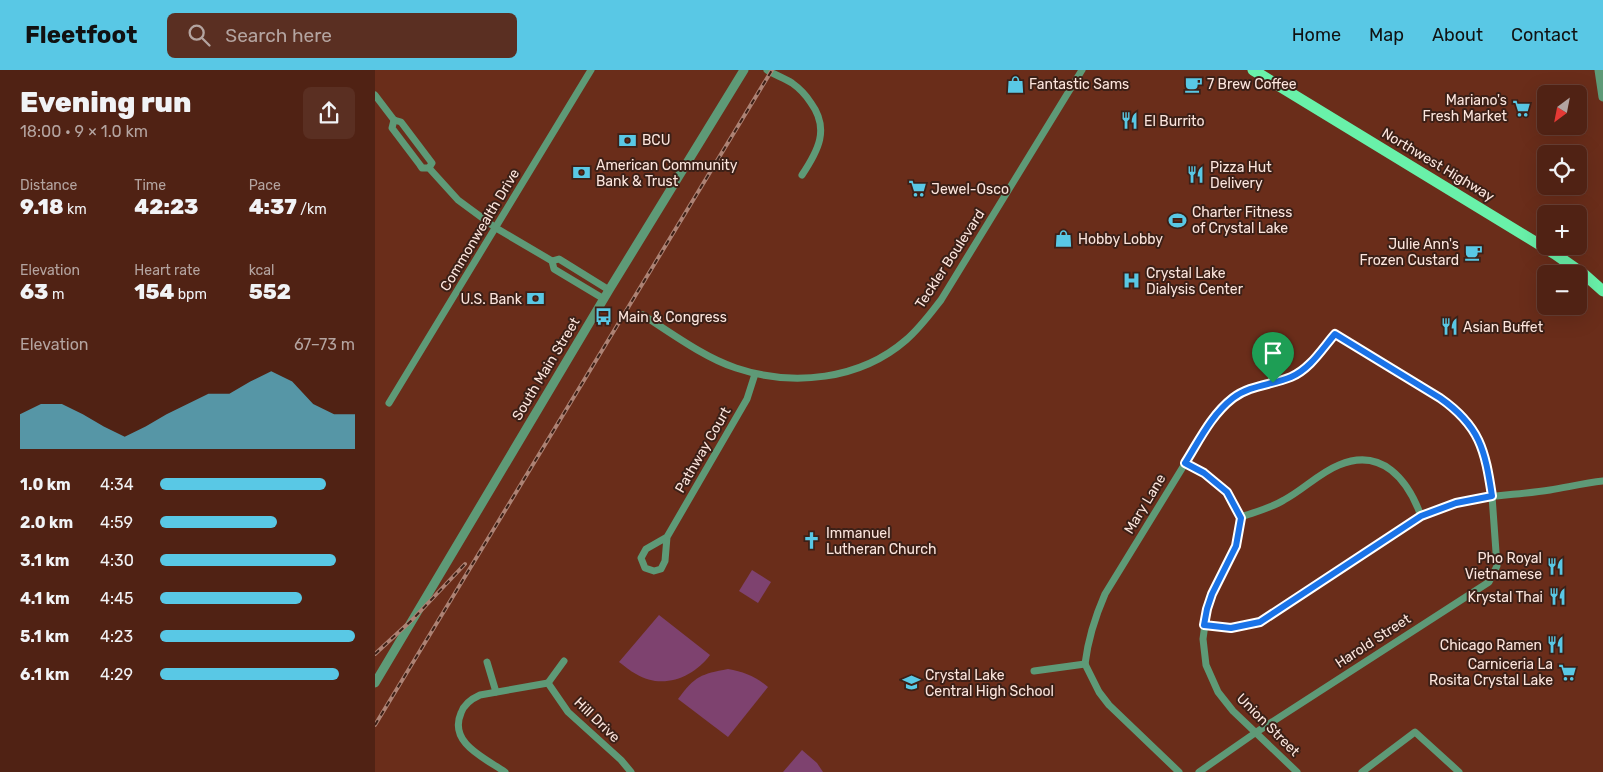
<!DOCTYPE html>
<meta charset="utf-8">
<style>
body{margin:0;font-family:Rubik,sans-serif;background:#5a2f22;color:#f1f3f6;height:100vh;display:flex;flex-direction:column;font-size:19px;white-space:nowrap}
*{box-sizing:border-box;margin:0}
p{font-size:16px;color:#b4a4a0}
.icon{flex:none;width:28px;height:28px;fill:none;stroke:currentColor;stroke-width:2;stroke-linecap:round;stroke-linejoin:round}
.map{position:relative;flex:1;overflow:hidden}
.details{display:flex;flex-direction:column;background:#502214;width:375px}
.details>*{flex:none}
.needle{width:32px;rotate:212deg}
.fabs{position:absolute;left:1162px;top:15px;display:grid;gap:10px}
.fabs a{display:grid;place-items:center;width:50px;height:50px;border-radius:8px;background:#502214;box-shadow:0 5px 20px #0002,0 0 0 1px #673f34;font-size:25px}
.pin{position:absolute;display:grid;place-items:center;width:42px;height:42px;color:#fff;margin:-51px -21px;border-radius:50% 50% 50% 0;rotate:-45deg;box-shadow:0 0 5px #0007}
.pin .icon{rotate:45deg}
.round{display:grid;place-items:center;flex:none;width:52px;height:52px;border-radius:8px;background:#5a2f22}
.head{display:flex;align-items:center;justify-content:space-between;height:85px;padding:0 20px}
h1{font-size:28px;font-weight:800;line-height:38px}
.figures{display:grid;grid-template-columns:repeat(3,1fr);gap:8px;height:85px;padding:5px 20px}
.figures div{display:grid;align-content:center}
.figures b{font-size:21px;font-weight:800}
.figures small{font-size:14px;font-weight:400}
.figures p{font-size:14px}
.chart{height:140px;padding:10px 20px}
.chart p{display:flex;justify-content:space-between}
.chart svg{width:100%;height:90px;margin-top:5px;fill:#59c8e5;opacity:.7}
ul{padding:0 20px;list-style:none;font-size:16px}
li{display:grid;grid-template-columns:80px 60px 1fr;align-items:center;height:38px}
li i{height:12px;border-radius:6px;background:#59c8e5}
header{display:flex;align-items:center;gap:30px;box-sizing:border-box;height:70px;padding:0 25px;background:#59c8e5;color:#111}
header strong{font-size:24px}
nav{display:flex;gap:28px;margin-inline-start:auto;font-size:18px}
.search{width:350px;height:45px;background:#5a2f22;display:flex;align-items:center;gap:12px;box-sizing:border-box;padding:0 18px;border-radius:8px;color:#b4a4a0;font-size:19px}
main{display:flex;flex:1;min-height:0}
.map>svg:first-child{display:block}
.green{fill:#7e426f}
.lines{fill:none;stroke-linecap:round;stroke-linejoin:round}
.minor{stroke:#5e9a77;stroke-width:7}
.tertiary{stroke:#5e9a77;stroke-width:9}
.primary{stroke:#69f1a9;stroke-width:11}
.rail-casing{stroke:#ad8274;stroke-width:4}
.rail{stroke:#3c2017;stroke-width:2;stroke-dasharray:5.5;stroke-linecap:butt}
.route-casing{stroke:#fff;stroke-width:10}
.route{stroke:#1a73e8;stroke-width:6}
.labels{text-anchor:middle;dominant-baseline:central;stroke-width:4;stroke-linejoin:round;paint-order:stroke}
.poi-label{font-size:14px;fill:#fce5dd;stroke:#3c2017;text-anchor:start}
.street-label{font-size:14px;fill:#fce5dd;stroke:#3c2017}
</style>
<header>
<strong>Fleetfoot</strong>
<div class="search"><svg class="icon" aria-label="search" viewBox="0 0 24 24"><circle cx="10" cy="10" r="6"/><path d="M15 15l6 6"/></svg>Search here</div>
<nav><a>Home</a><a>Map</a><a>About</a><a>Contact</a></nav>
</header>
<main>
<section class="details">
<div class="head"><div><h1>Evening run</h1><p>18:00 · 9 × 1.0 km</p></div><a class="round"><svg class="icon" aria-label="share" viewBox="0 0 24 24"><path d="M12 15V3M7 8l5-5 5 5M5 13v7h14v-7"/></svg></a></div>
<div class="figures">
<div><p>Distance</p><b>9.18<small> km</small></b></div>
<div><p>Time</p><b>42:23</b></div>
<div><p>Pace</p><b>4:37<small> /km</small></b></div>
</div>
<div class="figures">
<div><p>Elevation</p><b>63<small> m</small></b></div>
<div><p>Heart rate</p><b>154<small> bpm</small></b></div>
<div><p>kcal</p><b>552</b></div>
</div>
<div class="chart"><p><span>Elevation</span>67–73 m</p>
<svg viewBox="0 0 160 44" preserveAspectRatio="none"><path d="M0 44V27L10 22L20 22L30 27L40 33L50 38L60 33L70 27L80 22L90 17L100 17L110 11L120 6L130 11L140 22L150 27L160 27V44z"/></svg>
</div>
<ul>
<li><b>1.0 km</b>4:34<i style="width:85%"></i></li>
<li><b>2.0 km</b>4:59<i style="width:60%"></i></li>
<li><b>3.1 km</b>4:30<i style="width:90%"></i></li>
<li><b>4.1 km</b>4:45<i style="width:73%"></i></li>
<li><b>5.1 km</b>4:23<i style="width:100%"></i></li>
<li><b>6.1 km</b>4:29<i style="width:92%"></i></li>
</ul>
</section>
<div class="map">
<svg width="1228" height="702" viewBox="0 0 1228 702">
<rect width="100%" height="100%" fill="#6a2d1a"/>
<g class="green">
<path d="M377 500 396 512 383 533 364 521Z"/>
<path d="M284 545 335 585C318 608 287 620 261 604 255 601 250 596 244 592Z"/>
<path d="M353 599C369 602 380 606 393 617L353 667 303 629C320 606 326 604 353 599Z"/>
<path d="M427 680 442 693 448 702H408Z"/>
</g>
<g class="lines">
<g class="minor">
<path d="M392 0C400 5 409 8 417 13 424 18 431 25 436 33 455 59 443 81 427 105"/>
<path d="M0 25 19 50 26 52 57 93 54 98"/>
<path d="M19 50 17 58 45 95 47 98H54L83 130 121 158 177 191 179 199 229 229"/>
<path d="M177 191 184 189 234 220"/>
<path d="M268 245C296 263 330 288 361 298 418 317 485 310 531 270 545 258 555 244 566 230L707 0"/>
<path d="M887 270 898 313"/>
<path d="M14 333 216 0"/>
<path d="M810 393 829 403 852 422 866 447 861 476 837 524 832 539 828 569 831 595 843 622 858 641 922 702"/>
<path d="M866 447C880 442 896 438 909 430 928 420 944 403 964 395 1007 377 1033 410 1046 446"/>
<path d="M292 467 290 491 286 499 279 501 270 498 266 488 271 479 292 467 372 329 380 304"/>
<path d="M829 555 856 558 885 552 1046 446C1057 441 1067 437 1079 433 1110 425 1143 425 1175 420 1193 417 1210 413 1228 411"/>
<path d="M112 592 121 622"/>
<path d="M710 594C713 569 720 547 730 524L838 348C850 336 861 323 878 318 892 314 906 312 919 305 937 296 948 279 960 264L1080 338 1100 362 1107 377 1117 426 1122 496 1114 512 880 663 824 702"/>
<path d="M710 594 724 622 734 635 804 702"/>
<path d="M659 601 710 594"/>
<path d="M173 613 193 642 246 690 256 702"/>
<path d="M130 702C110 688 73 673 86 643 89 634 96 629 105 625L173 613 189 591"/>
<path d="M987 702 1040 662 1084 702"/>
</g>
<g class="tertiary">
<path d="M1224 0 1228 27"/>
<path d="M0 613 234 220 369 0"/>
</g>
<path class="primary" d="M878 0 1180 184 1210 205 1228 221"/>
<defs>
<g id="rail">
<path d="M0 584 38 549 90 494"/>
<path d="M0 655 397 0"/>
</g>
</defs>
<use href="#rail" class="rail-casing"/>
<use href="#rail" class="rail"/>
</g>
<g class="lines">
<defs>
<path id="route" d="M960 264 1065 328C1105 356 1110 380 1117 426L1081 433 1046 446 885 552 856 558 829 555 832 539 837 524 861 476 866 448 852 422 829 403 810 393C824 371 836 345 858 328 875 315 897 315 916 307 935 299 947 279 960 264Z"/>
</defs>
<use href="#route" class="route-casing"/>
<use href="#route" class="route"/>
</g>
<defs>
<symbol id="shop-bare" viewBox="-9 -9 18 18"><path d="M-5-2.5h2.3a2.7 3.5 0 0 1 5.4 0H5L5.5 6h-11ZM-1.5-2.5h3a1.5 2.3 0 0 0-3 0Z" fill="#59c8e5" stroke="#3c2017" stroke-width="2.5" paint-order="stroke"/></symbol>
<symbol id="cafe-bare" viewBox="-9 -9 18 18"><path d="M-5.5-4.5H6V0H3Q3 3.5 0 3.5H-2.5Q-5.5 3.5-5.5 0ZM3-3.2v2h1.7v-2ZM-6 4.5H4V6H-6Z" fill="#59c8e5" stroke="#3c2017" stroke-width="2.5" paint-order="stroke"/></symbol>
<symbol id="supermarket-bare" viewBox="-9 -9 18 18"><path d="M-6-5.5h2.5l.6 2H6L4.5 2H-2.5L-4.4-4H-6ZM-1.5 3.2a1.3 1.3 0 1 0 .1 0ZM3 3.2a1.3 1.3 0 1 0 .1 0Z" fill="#59c8e5" stroke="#3c2017" stroke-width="2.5" paint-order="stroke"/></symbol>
<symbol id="restaurant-bare" viewBox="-9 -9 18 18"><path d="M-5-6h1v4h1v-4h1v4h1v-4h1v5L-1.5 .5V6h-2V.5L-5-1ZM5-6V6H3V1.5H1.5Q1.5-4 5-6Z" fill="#59c8e5" stroke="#3c2017" stroke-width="2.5" paint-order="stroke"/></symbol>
<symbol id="bank-bare" viewBox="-9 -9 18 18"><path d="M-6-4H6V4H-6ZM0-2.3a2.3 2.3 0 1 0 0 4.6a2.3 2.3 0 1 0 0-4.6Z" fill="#59c8e5" stroke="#3c2017" stroke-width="2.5" paint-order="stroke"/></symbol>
<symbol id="stadium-bare" viewBox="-9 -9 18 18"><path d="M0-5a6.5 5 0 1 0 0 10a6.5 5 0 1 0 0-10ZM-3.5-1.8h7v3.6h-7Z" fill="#59c8e5" stroke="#3c2017" stroke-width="2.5" paint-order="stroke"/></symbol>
<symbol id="hospital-bare" viewBox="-9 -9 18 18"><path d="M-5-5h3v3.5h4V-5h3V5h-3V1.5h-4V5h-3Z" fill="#59c8e5" stroke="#3c2017" stroke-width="2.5" paint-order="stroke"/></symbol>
<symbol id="bus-bare" viewBox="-9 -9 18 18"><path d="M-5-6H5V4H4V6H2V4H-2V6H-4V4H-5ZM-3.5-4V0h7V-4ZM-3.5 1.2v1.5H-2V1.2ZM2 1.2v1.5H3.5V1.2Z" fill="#59c8e5" stroke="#3c2017" stroke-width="2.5" paint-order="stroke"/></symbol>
<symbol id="church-bare" viewBox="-9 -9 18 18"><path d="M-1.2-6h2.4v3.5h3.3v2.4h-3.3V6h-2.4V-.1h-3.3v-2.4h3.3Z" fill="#59c8e5" stroke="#3c2017" stroke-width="2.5" paint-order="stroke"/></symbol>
<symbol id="school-bare" viewBox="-9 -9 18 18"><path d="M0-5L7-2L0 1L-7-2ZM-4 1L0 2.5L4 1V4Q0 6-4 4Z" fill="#59c8e5" stroke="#3c2017" stroke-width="2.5" paint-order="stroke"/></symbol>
</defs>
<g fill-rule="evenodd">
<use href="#shop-bare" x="628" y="2" width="25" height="25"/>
<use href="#cafe-bare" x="806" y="2" width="25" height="25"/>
<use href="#supermarket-bare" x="1134" y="26" width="25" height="25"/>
<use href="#restaurant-bare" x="742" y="38" width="25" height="25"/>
<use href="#bank-bare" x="240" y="58" width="25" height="25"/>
<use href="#bank-bare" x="194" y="90" width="25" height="25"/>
<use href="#restaurant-bare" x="808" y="92" width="25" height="25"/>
<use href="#supermarket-bare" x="530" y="106" width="25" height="25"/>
<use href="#stadium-bare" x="790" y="138" width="25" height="25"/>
<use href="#shop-bare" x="676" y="156" width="25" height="25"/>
<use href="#cafe-bare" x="1086" y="170" width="25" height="25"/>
<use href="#hospital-bare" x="744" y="198" width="25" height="25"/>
<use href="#bank-bare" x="148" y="216" width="25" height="25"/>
<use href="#bus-bare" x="216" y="234" width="25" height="25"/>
<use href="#restaurant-bare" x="1062" y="244" width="25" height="25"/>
<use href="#church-bare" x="424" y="458" width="25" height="25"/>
<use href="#restaurant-bare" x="1168" y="484" width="25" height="25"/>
<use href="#restaurant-bare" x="1170" y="514" width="25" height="25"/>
<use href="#restaurant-bare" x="1168" y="562" width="25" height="25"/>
<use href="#supermarket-bare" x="1180" y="590" width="25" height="25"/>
<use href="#school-bare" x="524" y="600" width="25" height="25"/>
</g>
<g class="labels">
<g class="poi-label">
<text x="654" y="14">Fantastic Sams</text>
<text x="832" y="14">7 Brew Coffee</text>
<text x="1132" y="30" text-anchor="end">Mariano's<tspan x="1132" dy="16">Fresh Market</tspan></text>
<text x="769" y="51">El Burrito</text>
<text x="267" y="70">BCU</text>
<text x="221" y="95">American Community<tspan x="221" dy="16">Bank &amp; Trust</tspan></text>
<text x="835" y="97">Pizza Hut<tspan x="835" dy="16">Delivery</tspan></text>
<text x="556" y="119">Jewel-Osco</text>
<text x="817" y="142">Charter Fitness<tspan x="817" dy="16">of Crystal Lake</tspan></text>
<text x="703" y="169">Hobby Lobby</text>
<text x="1084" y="174" text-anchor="end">Julie Ann's<tspan x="1084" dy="16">Frozen Custard</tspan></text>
<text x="771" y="203">Crystal Lake<tspan x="771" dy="16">Dialysis Center</tspan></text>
<text x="147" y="229" text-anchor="end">U.S. Bank</text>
<text x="243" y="247">Main &amp; Congress</text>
<text x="1088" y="257">Asian Buffet</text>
<text x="451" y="463">Immanuel<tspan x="451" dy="16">Lutheran Church</tspan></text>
<text x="1167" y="488" text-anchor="end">Pho Royal<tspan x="1167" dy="16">Vietnamese</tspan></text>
<text x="1168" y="527" text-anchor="end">Krystal Thai</text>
<text x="1167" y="575" text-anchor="end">Chicago Ramen</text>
<text x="1178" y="594" text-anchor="end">Carniceria La<tspan x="1178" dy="16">Rosita Crystal Lake</tspan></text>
<text x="550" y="605">Crystal Lake<tspan x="550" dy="16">Central High School</tspan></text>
</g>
<g class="street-label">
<text transform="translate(1063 95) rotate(31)">Northwest Highway</text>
<text transform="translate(105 160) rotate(-59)">Commonwealth Drive</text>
<text transform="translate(575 189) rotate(-57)">Teckler Boulevard</text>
<text transform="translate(171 299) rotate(-59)">South Main Street</text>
<text transform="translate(328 380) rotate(-60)">Pathway Court</text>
<text transform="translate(770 434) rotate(-59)">Mary Lane</text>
<text transform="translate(998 571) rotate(-33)">Harold Street</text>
<text transform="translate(222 650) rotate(44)">Hill Drive</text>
<text transform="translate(893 655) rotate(45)">Union Street</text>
</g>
</g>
</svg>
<div class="fabs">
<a><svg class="needle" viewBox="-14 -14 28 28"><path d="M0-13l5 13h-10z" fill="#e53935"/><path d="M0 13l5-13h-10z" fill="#b4a4a0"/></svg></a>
<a><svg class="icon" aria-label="locate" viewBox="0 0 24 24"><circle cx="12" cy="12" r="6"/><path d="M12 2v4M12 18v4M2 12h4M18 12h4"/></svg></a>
<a>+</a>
<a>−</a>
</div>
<div class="pin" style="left:898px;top:313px;background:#1e9e55"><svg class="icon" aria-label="arrive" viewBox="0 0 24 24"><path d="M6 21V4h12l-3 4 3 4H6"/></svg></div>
</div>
</main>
